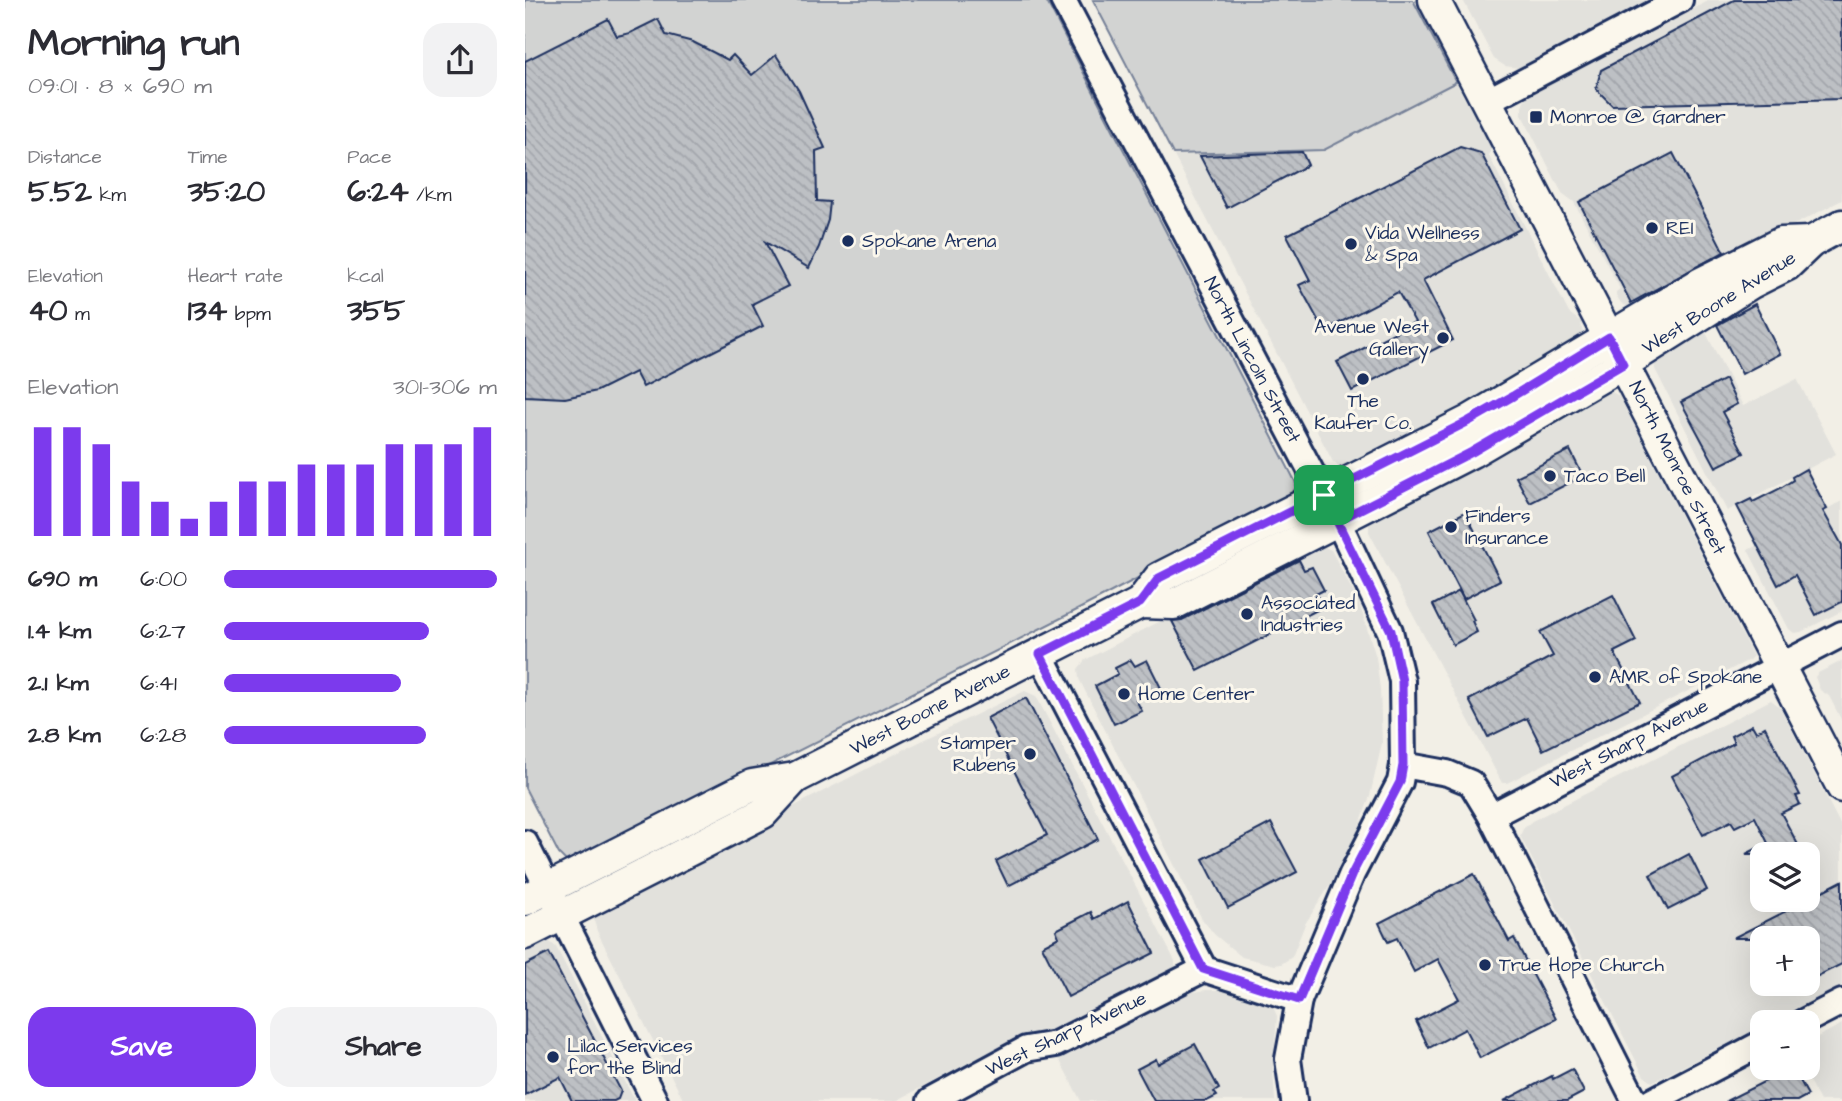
<!DOCTYPE html>
<meta charset="utf-8">
<style>
body{margin:0;font-family:"Architects Daughter",sans-serif;background:#f2f2f3;color:#2b2b33;height:100vh;display:flex;flex-direction:column;font-size:26px;white-space:nowrap}
*{box-sizing:border-box;margin:0}
p{font-size:23px;color:#7c7c81}
.icon{flex:none;width:38px;height:38px;fill:none;stroke:currentColor;stroke-width:2;stroke-linecap:round;stroke-linejoin:round}
.map{position:relative;flex:1;overflow:hidden}
.drawer{display:flex;flex-direction:column;background:#fff;width:525px}
.drawer>*{flex:none}
.fabs{position:absolute;left:1225px;top:842px;display:grid;gap:14px}
.fabs a{display:grid;place-items:center;width:70px;height:70px;border-radius:14px;background:#fff;box-shadow:0 7px 28px #0002;font-size:35px}
.pin{position:absolute;display:grid;place-items:center;width:60px;height:60px;color:#fff;margin:-30px;border-radius:14px;box-shadow:0 4px 10px #0006}
.round{display:grid;place-items:center;flex:none;width:74px;height:74px;border-radius:21px;background:#f2f2f3}
.headline{display:flex;align-items:center;justify-content:space-between;height:119px;padding:0 28px}
h1{font-size:38px;font-weight:700;line-height:52px}
.figures{display:grid;grid-template-columns:repeat(3,1fr);gap:10px;height:119px;padding:7px 28px}
.figures div{display:grid;align-content:center}
.figures b{font-size:30px;font-weight:700}
.figures small{font-size:19px;font-weight:400}
.figures p{font-size:19px}
.chart{height:196px;padding:14px 28px}
.chart p{display:flex;justify-content:space-between}
.chart svg{width:100%;height:126px;margin-top:7px;stroke:#7c3aed;stroke-width:6}
.primary-button{display:flex;gap:14px;margin-top:auto;padding:14px 28px}
.primary-button a{flex:1;height:80px;border-radius:21px;background:#7c3aed;color:#fff;font-size:28px;font-weight:700;line-height:80px;text-align:center}
.primary-button a+a{background:#f2f2f3;color:#2b2b33}
ul{padding:0 28px;list-style:none;font-size:23px}
li{display:grid;grid-template-columns:112px 84px 1fr;align-items:center;height:52px}
li i{height:18px;border-radius:9px;background:#7c3aed}
main{display:flex;flex:1;min-height:0}
.map>svg:first-child{display:block}
.built{fill:#e2e1dc;fill-rule:evenodd}
.green{fill:#d2d3d2;stroke:#768198;stroke-width:2}
.building{fill:url(#building-back-hatch);stroke:#1b2f5e;stroke-width:2}
.lines{fill:none;stroke-linecap:round;stroke-linejoin:round}
.minor-casing{stroke:#1b2f5e;stroke-width:30}
.major-casing{stroke:#1b2f5e;stroke-width:35}
.minor{stroke:#fbf7ec;stroke-width:24}
.major{stroke:#fbf7ec;stroke-width:30}
.route-casing{stroke:#fff;stroke-width:14}
.route{stroke:#7c3aed;stroke-width:9}
.poi-dot{fill:#1b2f5e;stroke:#fbf7ec;stroke-width:2.5}
.labels{text-anchor:middle;dominant-baseline:central;stroke-width:6;stroke-linejoin:round;paint-order:stroke}
.poi-label{font-size:19px;fill:#1b2f5e;stroke:#fbf7ec;text-anchor:start}
.street-label{font-size:19px;fill:#1b2f5e;stroke:#fbf7ec}
</style>
<main>
<section class="drawer">
<div class="headline"><div><h1>Morning run</h1><p>09:01 · 8 × 690 m</p></div><a class="round"><svg class="icon" aria-label="share" viewBox="0 0 24 24"><path d="M12 15V3M7 8l5-5 5 5M5 13v7h14v-7"/></svg></a></div>
<div class="figures">
<div><p>Distance</p><b>5.52<small> km</small></b></div>
<div><p>Time</p><b>35:20</b></div>
<div><p>Pace</p><b>6:24<small> /km</small></b></div>
</div>
<div class="figures">
<div><p>Elevation</p><b>40<small> m</small></b></div>
<div><p>Heart rate</p><b>134<small> bpm</small></b></div>
<div><p>kcal</p><b>355</b></div>
</div>
<div class="chart"><p><span>Elevation</span>301–306 m</p>
<svg viewBox="0 0 160 44" preserveAspectRatio="none"><path d="M5 44V6M15 44V6M25 44V12M35 44V25M45 44V32M55 44V38M65 44V32M75 44V25M85 44V25M95 44V19M105 44V19M115 44V19M125 44V12M135 44V12M145 44V12M155 44V6"/></svg>
</div>
<ul>
<li><b>690 m</b>6:00<i style="width:100%"></i></li>
<li><b>1.4 km</b>6:27<i style="width:75%"></i></li>
<li><b>2.1 km</b>6:41<i style="width:65%"></i></li>
<li><b>2.8 km</b>6:28<i style="width:74%"></i></li>
</ul>
<div class="primary-button"><a>Save</a><a>Share</a></div>
</section>
<div class="map">
<svg width="1317" height="1101" viewBox="0 0 1317 1101">
<defs>
<pattern id="building-back-hatch" width="6" height="6" patternUnits="userSpaceOnUse" patternTransform="scale(1.75)"><rect width="6" height="6" fill="#bdc0c4"/><path d="M-1 5l2 2M0 0l6 6M5-1l2 2" fill="none" stroke="#a2a5ab"/></pattern>
</defs>
<rect width="100%" height="100%" fill="#f2efe6"/>
<filter id="ink" filterUnits="userSpaceOnUse"><feTurbulence type="fractalNoise" baseFrequency=".0143" numOctaves="2"/><feDisplacementMap in="SourceGraphic" scale="14" xChannelSelector="R" yChannelSelector="G"/><feConvolveMatrix kernelMatrix="1 2 1 2 8 2 1 2 1" color-interpolation-filters="sRGB"/></filter>
<g filter="url(#ink)">
<g class="built">
<path d="M938 0H1128L1007 64 993 68 980 66 969 59Z"/>
<path d="M1185 0H1317V200L1110 307H1103L1096 303 1091 295V292L1095 289 1049 202 1037 193 997 115V107L999 100 1006 93Z"/>
<path d="M931 82 966 148 964 156 1044 313 1056 322 1058 337 1049 347 825 470 816 468 808 462 648 154 799 150Z"/>
<path d="M1176 323 1218 406 1272 379 1311 454 1202 511 1130 369 1129 361Z"/>
<path d="M1083 390 1094 396 1228 656 1224 660 982 783H977L844 532V520Z"/>
<path d="M1317 501V611L1276 632 1269 633 1264 629 1223 550Z"/>
<path d="M785 544H794L806 550 834 603 851 657 855 689 857 743 845 796 828 844 807 882 780 924 767 957 756 964 750 965 717 957 690 935 677 919 554 679 553 669 560 660Z"/>
<path d="M1317 661V721L1304 696 1295 690 1290 677 1293 673Z"/>
<path d="M500 691 511 696 650 961V966L647 970 533 1029 488 1039 371 1101H159L72 931 68 917 72 910 78 905 380 749Z"/>
<path d="M1246 700 1255 707 1317 828V986L1247 1022H1237V1027L1127 1082 1119 1076 995 836 998 829 1007 821ZM1237 854H1283V900H1237ZM1237 938H1283V984H1237Z"/>
<path d="M20 938 31 947 110 1101H0V944Z"/>
<path d="M681 990H698L736 997 744 1000 749 1009 752 1016 748 1069 750 1101H556L534 1059 546 1054 663 993Z"/>
<path d="M1317 1024V1101H1295L1277 1068H1283V1042Z"/>
</g>
<g class="green">
<path d="M0 0H521L770 481 771 485 767 497 552 610 57 860 42 862 34 854 0 788Z"/>
<path d="M568 0H888L931 82 799 150 648 154Z"/>
</g>
<g class="building">
<path d="M1209 0H1317V99L1087 105 1071 89 1076 70Z"/>
<path d="M83 19 92 36 105 33 133 19 141 35 168 42 203 60 208 55 227 75 251 55 274 91 300 148 291 151 292 201 305 202 303 220 294 247 284 268 240 242 263 286 227 304 238 326 118 387 110 372 72 391 40 398 0 396V61Z"/>
<path d="M935 147 956 153 995 229 898 280 928 340 827 391 812 362 890 322 873 292 799 331 774 285 785 280 762 235Z"/>
<path d="M777 152 783 165 702 208 675 156Z"/>
<path d="M1148 153 1199 252 1106 303 1054 202Z"/>
<path d="M1230 304 1255 354 1217 374 1192 325Z"/>
<path d="M1200 379 1212 404 1197 412 1219 453 1191 467 1156 402Z"/>
<path d="M1045 450 1058 476 1005 503 991 477Z"/>
<path d="M1281 469 1302 509 1298 511 1317 545V602L1291 615 1270 575 1253 585 1212 506 1226 499 1228 502 1254 489 1268 480 1267 477Z"/>
<path d="M940 512 975 580 939 599 904 531Z"/>
<path d="M774 560 779 570 787 567 799 590 791 594 798 607 673 671 647 621 657 620Z"/>
<path d="M934 591 949 620 947 621 952 632 928 645 908 605Z"/>
<path d="M1088 595 1111 641 1089 652 1115 702 1018 750 1002 718 963 737 944 700 1028 656 1015 632Z"/>
<path d="M606 660 610 666 622 660 636 688 611 700 617 711 589 724 570 686 593 674 590 668Z"/>
<path d="M501 698 573 839 483 886 471 861 522 835 462 718Z"/>
<path d="M1227 725 1231 732 1240 727 1275 795 1271 796 1275 804 1256 813 1278 854H1221L1243 843 1230 817 1210 827 1206 821 1178 835 1147 776 1209 743 1206 736Z"/>
<path d="M746 823 772 872 703 908 678 859Z"/>
<path d="M1164 854 1182 890 1143 910 1125 875Z"/>
<path d="M1283 872 1294 893 1317 881V964L1283 981V938H1208L1283 900Z"/>
<path d="M949 874 984 941 989 938 1031 1019 955 1058 940 1029 904 1048 891 1021 934 999 913 959 889 972 872 938 863 942 854 923Z"/>
<path d="M603 901 629 953 543 997 517 946 534 937 531 930 566 912 569 919Z"/>
<path d="M24 953 96 1091 93 1099 89 1101H47L35 1077 0 1095V965Z"/>
<path d="M670 1044 694 1089 689 1092 692 1096 682 1101H629L612 1069 631 1059 633 1064Z"/>
<path d="M1266 1068H1268L1283 1095 1272 1101H1201Z"/>
<path d="M1047 1069 1059 1092 1042 1101H979L1027 1076 1028 1079Z"/>
</g>
<g class="lines">
<defs>
<g id="minor">
<path d="M538 0 820 536 865 631 877 681 878 765 875 782 827 874 774 1000 763 1059 769 1101"/>
<path d="M962 101 1155 0"/>
<path d="M515 654 679 969 774 1000"/>
<path d="M878 765 922 773 946 783 966 816 1110 1101"/>
<path d="M966 816 1317 634"/>
<path d="M0 843 130 1101"/>
<path d="M1278 1022 1317 1002"/>
<path d="M405 1101 501 1049 531 1044 679 969"/>
<path d="M1127 1101 1237 1043"/>
</g>
<g id="major">
<path d="M909 0 1317 787"/>
<path d="M615 603 649 604 947 452 1098 364 1226 283 1262 265 1286 242 1317 225"/>
<path d="M0 900 227 785 270 778 615 603 634 578 944 421 1176 283 1256 243 1286 242"/>
<path d="M0 934 238 813 270 778"/>
</g>
</defs>
<use href="#minor" class="minor-casing"/>
<use href="#major" class="major-casing"/>
<use href="#minor" class="minor"/>
<use href="#major" class="major"/>
</g>
</g>
<g class="lines" filter="url(#ink)">
<defs>
<path id="route" d="M1084 337 1098 364 947 452 812 521 866 631 877 681 878 765 875 782 827 874 774 1000 678 969 515 654 615 603 634 578 944 421 988 396Z"/>
</defs>
<use href="#route" class="route-casing"/>
<use href="#route" class="route"/>
</g>
<g class="poi-dot">
<rect x="1004" y="110" width="14" height="14" rx="3.5"/>
<circle cx="1127" cy="228" r="7"/>
<circle cx="323" cy="241" r="7"/>
<circle cx="826" cy="244" r="7"/>
<circle cx="918" cy="338" r="7"/>
<circle cx="838" cy="379" r="7"/>
<circle cx="1025" cy="476" r="7"/>
<circle cx="926" cy="527" r="7"/>
<circle cx="722" cy="614" r="7"/>
<circle cx="1070" cy="677" r="7"/>
<circle cx="599" cy="694" r="7"/>
<circle cx="505" cy="754" r="7"/>
<circle cx="960" cy="965" r="7"/>
<circle cx="28" cy="1057" r="7"/>
</g>
<g class="labels">
<g class="poi-label">
<text x="1025" y="117">Monroe @ Gardner</text>
<text x="1141" y="228">REI</text>
<text x="840" y="233">Vida Wellness<tspan x="840" dy="22">&amp; Spa</tspan></text>
<text x="337" y="241">Spokane Arena</text>
<text x="904" y="327" text-anchor="end">Avenue West<tspan x="904" dy="22">Gallery</tspan></text>
<text x="838" y="401" text-anchor="middle">The<tspan x="838" dy="22">Kaufer Co.</tspan></text>
<text x="1039" y="476">Taco Bell</text>
<text x="940" y="516">Finders<tspan x="940" dy="22">Insurance</tspan></text>
<text x="736" y="603">Associated<tspan x="736" dy="22">Industries</tspan></text>
<text x="1084" y="677">AMR of Spokane</text>
<text x="613" y="694">Home Center</text>
<text x="491" y="743" text-anchor="end">Stamper<tspan x="491" dy="22">Rubens</tspan></text>
<text x="974" y="965">True Hope Church</text>
<text x="42" y="1046">Lilac Services<tspan x="42" dy="22">for the Blind</tspan></text>
</g>
<g class="street-label">
<text transform="translate(1194 303) rotate(-32)">West Boone Avenue</text>
<text transform="translate(727 360) rotate(62)">North Lincoln Street</text>
<text transform="translate(1152 468) rotate(63)">North Monroe Street</text>
<text transform="translate(405 710) rotate(-27)">West Boone Avenue</text>
<text transform="translate(1104 744) rotate(-27)">West Sharp Avenue</text>
<text transform="translate(541 1034) rotate(-25)">West Sharp Avenue</text>
</g>
</g>
</svg>
<div class="fabs">
<a><svg class="icon" aria-label="layers" viewBox="0 0 24 24"><path d="M12 4l9 5-9 5-9-5zM3 14l9 5 9-5"/></svg></a>
<a>+</a>
<a>−</a>
</div>
<div class="pin" style="left:799px;top:495px;background:#1e9e55"><svg class="icon" aria-label="arrive" viewBox="0 0 24 24"><path d="M6 21V4h12l-3 4 3 4H6"/></svg></div>
</div>
</main>
